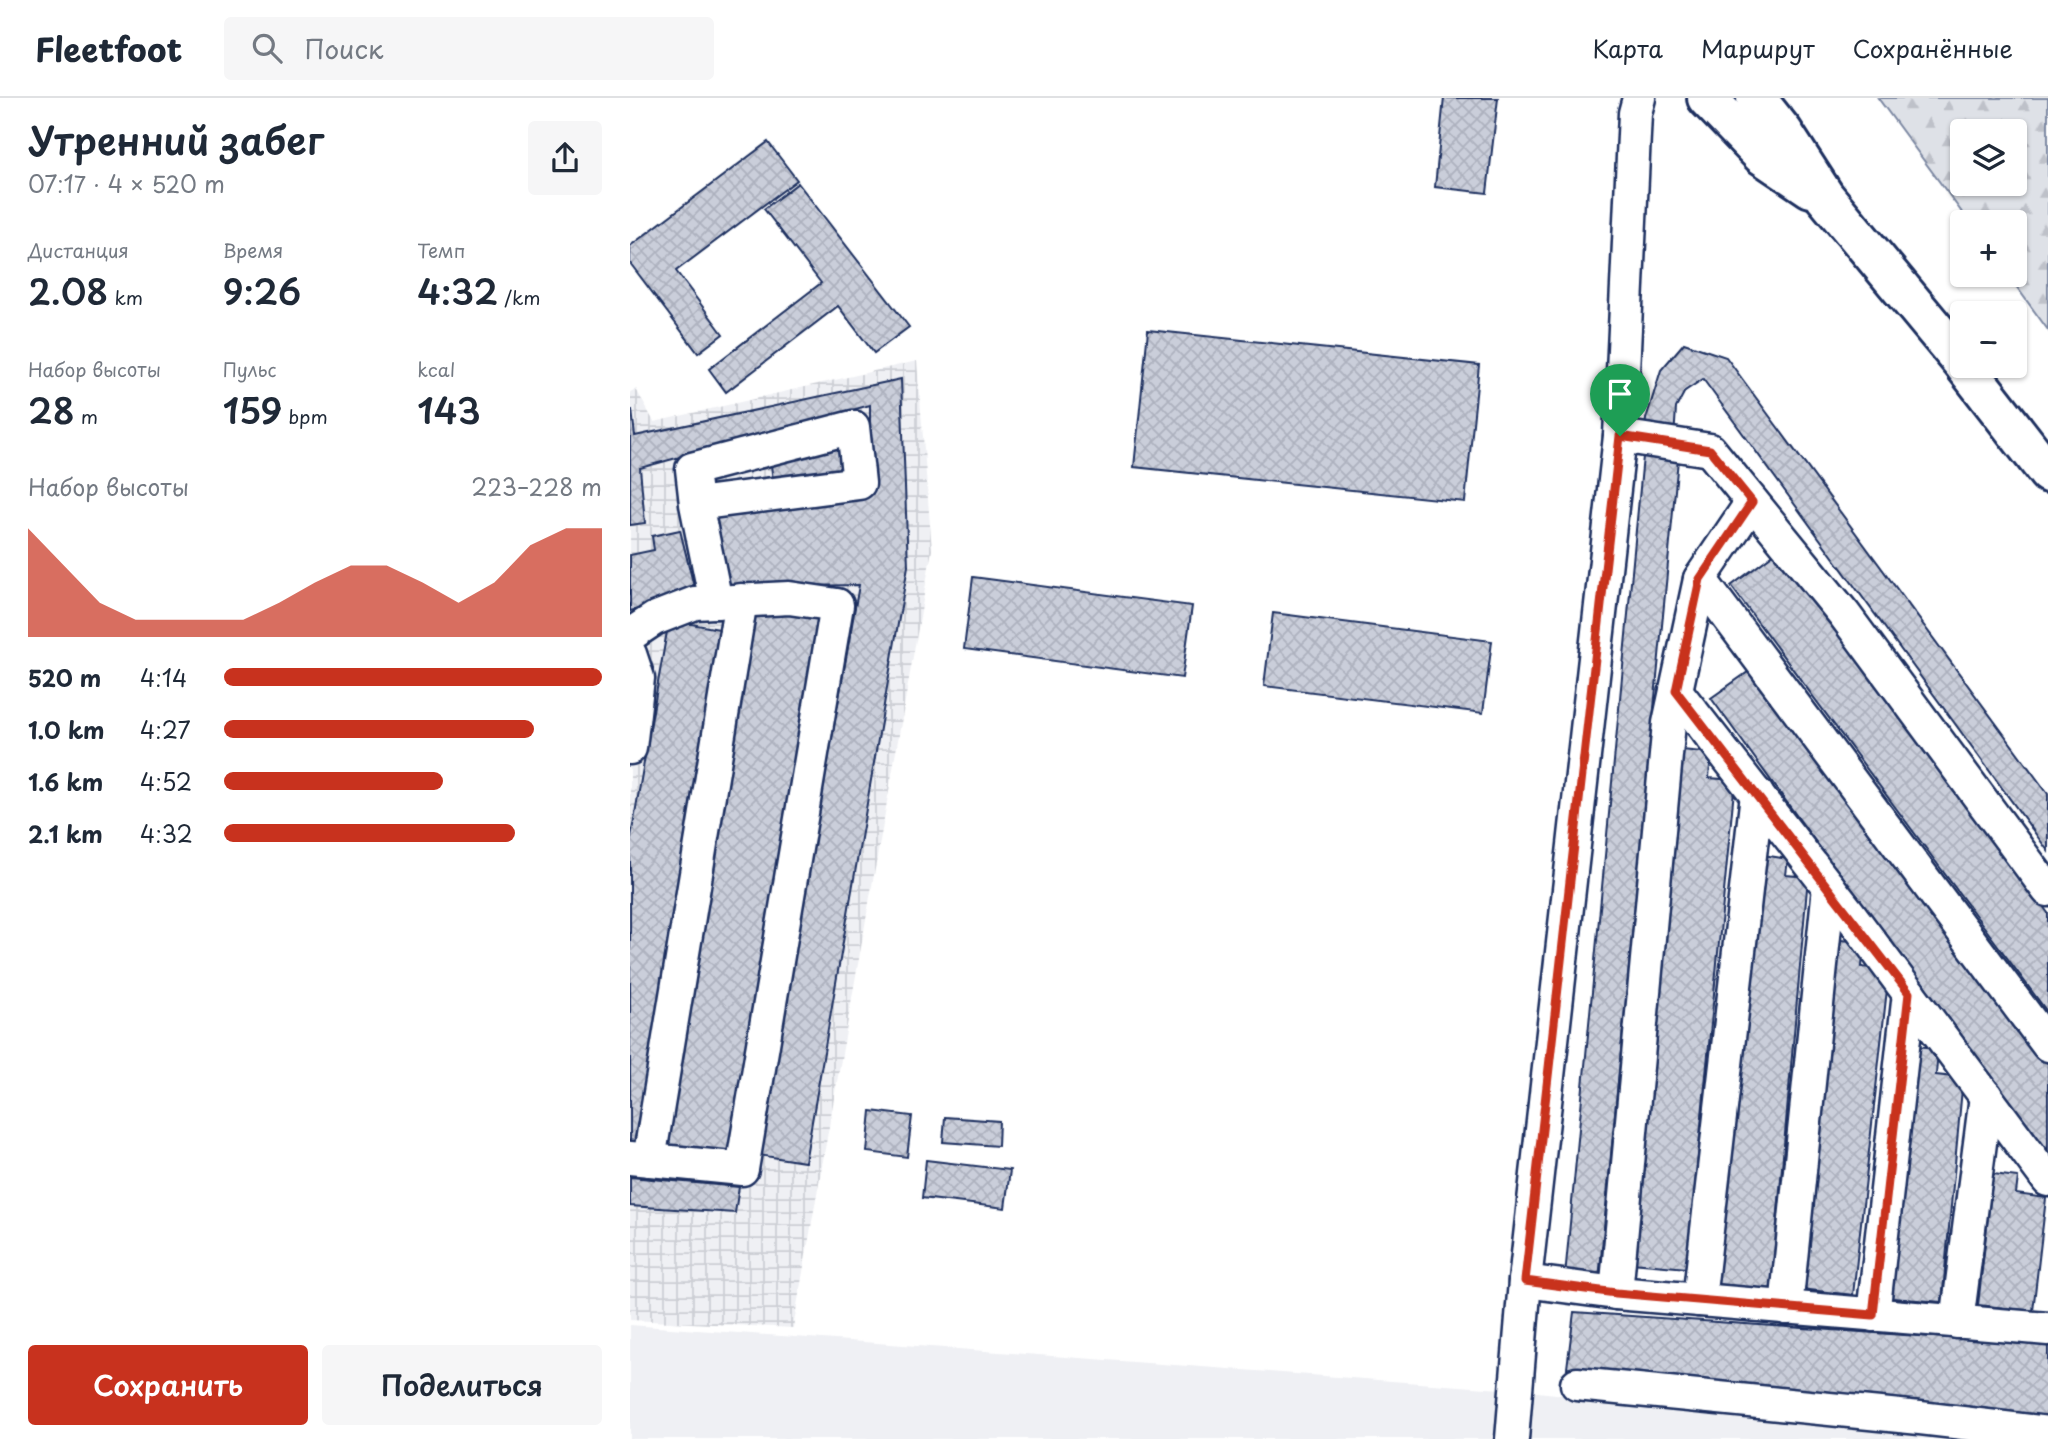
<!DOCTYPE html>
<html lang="ru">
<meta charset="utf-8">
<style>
body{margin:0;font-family:"Playpen Sans",sans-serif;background:#f6f6f7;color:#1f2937;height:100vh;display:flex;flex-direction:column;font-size:26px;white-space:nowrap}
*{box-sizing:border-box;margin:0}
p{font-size:23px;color:#747a83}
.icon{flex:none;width:38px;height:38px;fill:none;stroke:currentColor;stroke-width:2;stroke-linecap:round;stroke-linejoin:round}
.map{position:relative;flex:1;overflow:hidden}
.drawer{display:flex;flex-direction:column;background:#fff;width:630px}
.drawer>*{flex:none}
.buttons{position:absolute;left:1320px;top:21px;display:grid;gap:14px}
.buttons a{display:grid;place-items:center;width:77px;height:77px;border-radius:7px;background:#fff;box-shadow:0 2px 5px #0004;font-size:35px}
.pin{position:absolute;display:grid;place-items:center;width:60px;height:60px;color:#fff;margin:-72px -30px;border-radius:50% 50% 50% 0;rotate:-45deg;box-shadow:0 0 7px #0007}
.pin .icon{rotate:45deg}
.round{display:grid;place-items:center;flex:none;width:74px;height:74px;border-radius:7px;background:#f6f6f7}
.summary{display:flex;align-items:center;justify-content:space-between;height:119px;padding:0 28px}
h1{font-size:38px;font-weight:600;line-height:52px}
.figures{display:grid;grid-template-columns:repeat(3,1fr);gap:10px;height:119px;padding:7px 28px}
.figures div{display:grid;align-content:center}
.figures b{font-size:35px;font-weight:600}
.figures small{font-size:19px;font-weight:400}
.figures p{font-size:19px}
.chart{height:196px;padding:14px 28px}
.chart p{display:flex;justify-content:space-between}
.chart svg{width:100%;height:126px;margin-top:7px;fill:#c8321e;opacity:.7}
.primary-button{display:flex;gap:14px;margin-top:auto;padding:14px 28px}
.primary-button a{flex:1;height:80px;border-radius:7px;background:#c8321e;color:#fff;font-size:28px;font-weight:600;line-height:80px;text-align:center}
.primary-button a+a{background:#f6f6f7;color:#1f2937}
ul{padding:0 28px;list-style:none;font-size:23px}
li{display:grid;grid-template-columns:112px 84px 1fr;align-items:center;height:52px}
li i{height:18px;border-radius:9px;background:#c8321e}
header{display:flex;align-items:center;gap:42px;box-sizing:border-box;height:98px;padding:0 35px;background:#fff;border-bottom:2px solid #e0e1e3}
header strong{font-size:33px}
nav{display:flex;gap:38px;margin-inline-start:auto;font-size:24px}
.search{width:490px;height:63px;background:#f6f6f7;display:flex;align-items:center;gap:18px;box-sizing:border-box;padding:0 24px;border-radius:7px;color:#747a83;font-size:26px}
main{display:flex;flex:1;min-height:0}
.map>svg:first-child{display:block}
.built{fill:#eff0f4}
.industrial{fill:url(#industrial-grid)}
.forest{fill:url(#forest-firs);stroke:#7c88a2;stroke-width:2;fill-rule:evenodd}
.building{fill:url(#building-cross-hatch);stroke:#1b2f5e;stroke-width:2}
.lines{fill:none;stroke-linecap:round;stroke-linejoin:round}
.minor-casing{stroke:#1b2f5e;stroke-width:37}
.major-casing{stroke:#1b2f5e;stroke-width:44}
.minor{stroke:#fff;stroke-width:32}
.major{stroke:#fff;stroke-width:38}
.route-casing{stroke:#fff;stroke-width:14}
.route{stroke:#c8321e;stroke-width:9}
</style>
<header>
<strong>Fleetfoot</strong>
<div class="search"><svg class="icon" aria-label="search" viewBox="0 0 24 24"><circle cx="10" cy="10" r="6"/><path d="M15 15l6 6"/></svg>Поиск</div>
<nav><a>Карта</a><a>Маршрут</a><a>Сохранённые</a></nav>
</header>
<main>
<section class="drawer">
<div class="summary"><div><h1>Утренний забег</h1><p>07:17 · 4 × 520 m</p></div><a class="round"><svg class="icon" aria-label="share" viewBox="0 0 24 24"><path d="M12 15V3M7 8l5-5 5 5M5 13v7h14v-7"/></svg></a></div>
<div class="figures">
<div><p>Дистанция</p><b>2.08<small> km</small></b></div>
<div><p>Время</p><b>9:26</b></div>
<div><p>Темп</p><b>4:32<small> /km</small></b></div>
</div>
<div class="figures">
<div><p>Набор высоты</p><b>28<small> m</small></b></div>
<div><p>Пульс</p><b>159<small> bpm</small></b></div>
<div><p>kcal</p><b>143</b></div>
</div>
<div class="chart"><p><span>Набор высоты</span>223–228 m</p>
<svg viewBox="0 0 160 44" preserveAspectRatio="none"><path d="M0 44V6L10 19L20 32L30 38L40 38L50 38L60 38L70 32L80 25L90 19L100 19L110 25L120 32L130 25L140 12L150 6L160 6V44z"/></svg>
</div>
<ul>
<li><b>520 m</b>4:14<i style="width:100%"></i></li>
<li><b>1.0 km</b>4:27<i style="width:82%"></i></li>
<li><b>1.6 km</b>4:52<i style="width:58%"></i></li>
<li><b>2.1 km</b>4:32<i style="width:77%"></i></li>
</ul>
<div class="primary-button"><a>Сохранить</a><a>Поделиться</a></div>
</section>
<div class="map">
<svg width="1418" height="1341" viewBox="0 0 1418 1341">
<defs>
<pattern id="industrial-grid" width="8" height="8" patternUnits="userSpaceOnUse" patternTransform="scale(1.75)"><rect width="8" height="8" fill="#eff0f4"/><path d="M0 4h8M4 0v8" fill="none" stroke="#ccced4"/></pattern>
<pattern id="forest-firs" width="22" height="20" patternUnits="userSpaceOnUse" patternTransform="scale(1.75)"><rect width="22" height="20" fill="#dee1e7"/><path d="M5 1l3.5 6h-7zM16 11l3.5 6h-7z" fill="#bec1c9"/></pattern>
<pattern id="building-cross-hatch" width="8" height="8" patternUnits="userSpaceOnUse" patternTransform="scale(1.75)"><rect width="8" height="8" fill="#caceda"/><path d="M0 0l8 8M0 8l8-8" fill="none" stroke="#adb1be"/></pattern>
</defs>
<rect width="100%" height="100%" fill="#fff"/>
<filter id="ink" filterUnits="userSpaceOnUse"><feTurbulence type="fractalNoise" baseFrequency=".0143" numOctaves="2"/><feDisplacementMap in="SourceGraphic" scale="14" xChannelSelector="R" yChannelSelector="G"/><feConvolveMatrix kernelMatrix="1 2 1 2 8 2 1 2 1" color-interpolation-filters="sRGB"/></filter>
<g filter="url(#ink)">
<path class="built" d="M0 1227 898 1293 1344 1341H0Z"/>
<path class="industrial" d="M287 263 302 452 163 1230 0 1222V294L6 291 24 324Z"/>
<path class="forest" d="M1248 0H1418V232L1378 177H1384V124H1339ZM1332 33H1384V86H1332Z"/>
<g class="building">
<path d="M814 0H868L857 95 805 89Z"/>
<path d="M138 44 167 82 46 173 93 236 68 255 0 165V148Z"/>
<path d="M168 85 279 229 244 255 208 208 96 294 79 271 191 185 134 111Z"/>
<path d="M518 232 849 267 835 404 504 369Z"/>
<path d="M1054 245 1096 259 1418 696V753L1073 281 1055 293 1046 310 1044 341 1014 336 1016 321 1031 272Z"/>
<path d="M271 281 278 468 175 1064 128 1057 229 487 100 489 82 415 240 396V307L10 370 15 425 0 427V312H2L5 338Z"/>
<path d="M1014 348 1049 351 969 1181 935 1178Z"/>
<path d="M211 350 214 374 143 383 140 359Z"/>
<path d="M50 432 66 497 0 513V457L24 452 22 438Z"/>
<path d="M1149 452 1418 815V915L1101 488Z"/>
<path d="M343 479 562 508 552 580 334 551Z"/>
<path d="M127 507 188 518 99 1059 37 1049Z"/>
<path d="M643 515 862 543 853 615 634 588Z"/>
<path d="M39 522 95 532 4 1047 0 1046V744Z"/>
<path d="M1128 567 1418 966V1064L1081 600Z"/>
<path d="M1052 652 1081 655 1079 680 1105 682 1057 1170 1002 1165Z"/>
<path d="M1133 757 1158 761 1156 777 1178 779 1141 1192 1087 1186Z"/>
<path d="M1210 842 1234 844 1232 869 1259 873 1223 1197 1171 1191Z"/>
<path d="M1285 948 1308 950 1306 977 1333 980 1312 1204 1262 1200Z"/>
<path d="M241 1013 282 1018 277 1059 237 1054Z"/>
<path d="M315 1019 369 1023 368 1048 313 1044Z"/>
<path d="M296 1062 380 1072 375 1110 292 1100Z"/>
<path d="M1363 1076 1388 1079 1386 1096 1416 1100 1403 1213 1348 1207Z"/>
<path d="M0 1079 109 1089 105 1115 0 1108Z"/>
<path d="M944 1214 1418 1247V1325L937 1270Z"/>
</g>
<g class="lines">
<defs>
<g id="minor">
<path d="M990 338 1080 352 1214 516 1418 792"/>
<path d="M66 406 229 385 223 329 62 371 66 406 86 504"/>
<path d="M1070 481 1418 947"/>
<path d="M0 537 24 521 65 505 159 500 207 507 112 1071 0 1060"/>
<path d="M0 556 8 580 0 650"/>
<path d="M1046 593 1219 815 1418 1082"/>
<path d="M19 1062 111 502"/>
<path d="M895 1183 986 1195 1418 1231"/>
<path d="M986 1195 1039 625 1070 481 1122 404"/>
<path d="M1069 1202 1127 696"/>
<path d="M1156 1210 1199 789"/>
<path d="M1243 1217 1279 895"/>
<path d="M1327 1224 1356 998"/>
<path d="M947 1286 1290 1320 1418 1335"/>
<path d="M882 1341 895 1183 990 338 1005 15 1009 0"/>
</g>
<g id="major">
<path d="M1077 0 1132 57 1181 90"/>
<path d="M1126 0 1153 34 1195 99 1332 264"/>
<path d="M1335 268 1418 375"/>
</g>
</defs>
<use href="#minor" class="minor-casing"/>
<use href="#major" class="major-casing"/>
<use href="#minor" class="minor"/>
<use href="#major" class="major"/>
</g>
</g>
<g class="lines" filter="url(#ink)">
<defs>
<path id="route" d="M990 338 1080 352 1122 404 1070 481 1046 593 1279 895 1243 1217 986 1195 895 1183Z"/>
</defs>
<use href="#route" class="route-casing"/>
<use href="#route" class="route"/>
</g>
</svg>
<div class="buttons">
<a><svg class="icon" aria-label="layers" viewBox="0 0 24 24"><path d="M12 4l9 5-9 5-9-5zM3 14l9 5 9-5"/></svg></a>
<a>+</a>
<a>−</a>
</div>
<div class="pin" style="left:990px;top:338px;background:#1e9e55"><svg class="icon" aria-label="arrive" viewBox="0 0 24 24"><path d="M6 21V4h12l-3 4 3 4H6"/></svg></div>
</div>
</main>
